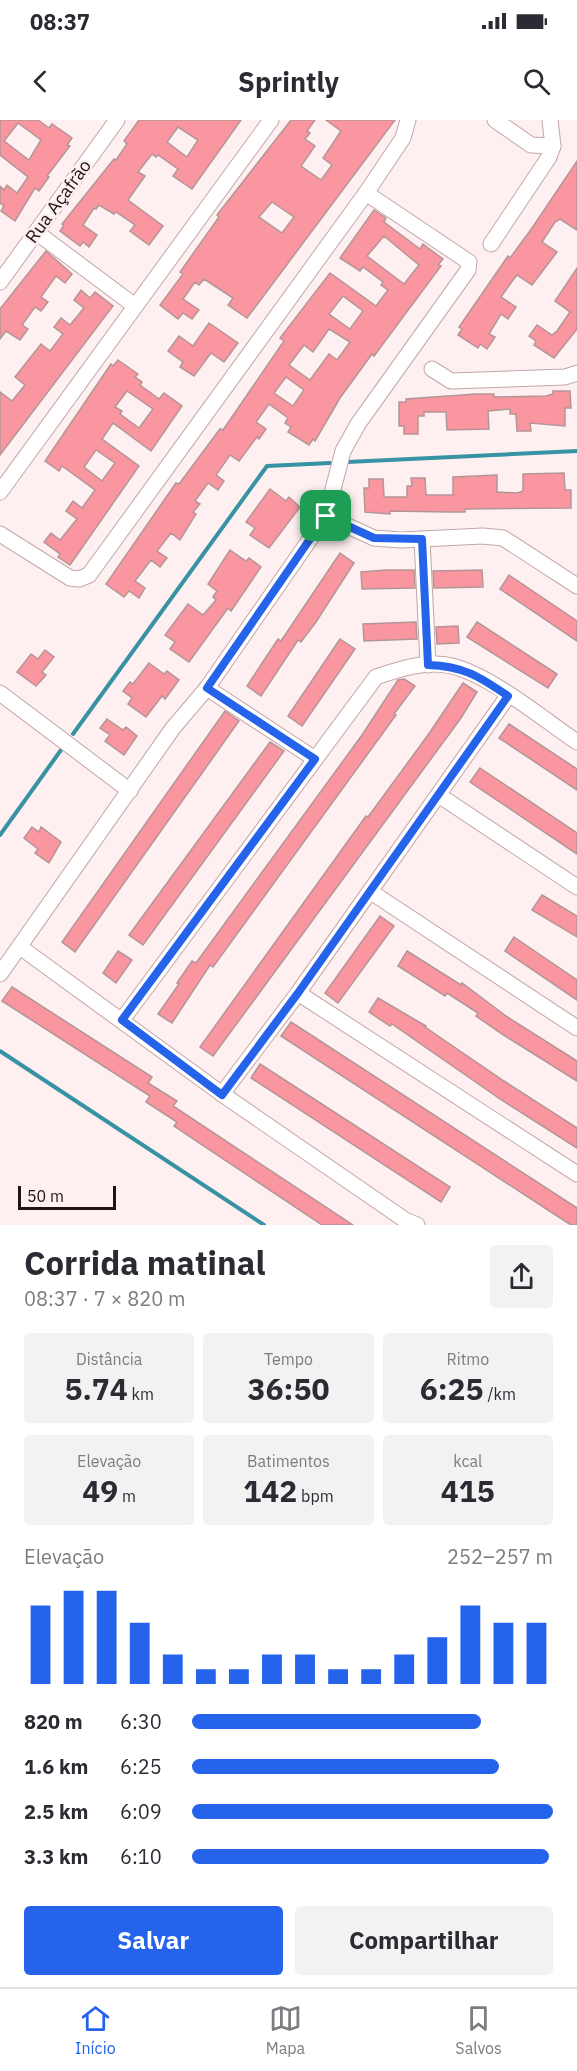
<!DOCTYPE html>
<html lang="pt">
<meta charset="utf-8">
<style>
body{margin:0;font-family:"IBM Plex Sans",sans-serif;background:#f2f2f3;color:#2b2b33;height:100vh;display:flex;flex-direction:column;font-size:22px;white-space:nowrap}
*{box-sizing:border-box;margin:0}
p{font-size:20px;color:#7c7c81}
.icon{flex:none;width:33px;height:33px;fill:none;stroke:currentColor;stroke-width:2;stroke-linecap:round;stroke-linejoin:round}
.map{position:relative;height:1105px;overflow:hidden}
.side{display:flex;flex-direction:column;background:#fff;flex:1}
.side>*{flex:none}
.scale{position:absolute;left:18px;bottom:15px;width:98px;box-sizing:border-box;padding-left:6px;border:3px solid #1f1415;border-top:0;font-size:16px;line-height:21px;white-space:nowrap;color:#1f1415;-webkit-text-stroke:4px #fef0f1;paint-order:stroke}
.pin{position:absolute;display:grid;place-items:center;width:51px;height:51px;color:#fff;margin:-26px;border-radius:12px;box-shadow:0 3px 9px #0006}
.round{display:grid;place-items:center;flex:none;width:63px;height:63px;border-radius:6px;background:#f2f2f3}
.headline{display:flex;align-items:center;justify-content:space-between;height:102px;padding:0 24px}
h1{font-size:33px;font-weight:800;line-height:45px}
.metrics{display:grid;grid-template-columns:repeat(3,1fr);gap:9px;height:102px;padding:6px 24px}
.metrics div{display:grid;align-content:center;border-radius:6px;background:#f2f2f3;text-align:center}
.metrics b{font-size:30px;font-weight:800}
.metrics small{font-size:16px;font-weight:400}
.metrics p{font-size:16px}
.chart{height:168px;padding:12px 24px}
.chart p{display:flex;justify-content:space-between}
.chart svg{width:100%;height:108px;margin-top:6px;stroke:#2563eb;stroke-width:6}
.cta{display:flex;gap:12px;margin-top:auto;padding:12px 24px}
.cta a{flex:1;height:69px;border-radius:6px;background:#2563eb;color:#fff;font-size:24px;font-weight:800;line-height:69px;text-align:center}
.cta a+a{background:#f2f2f3;color:#2b2b33}
ul{padding:0 24px;list-style:none;font-size:20px}
li{display:grid;grid-template-columns:96px 72px 1fr;align-items:center;height:45px}
li i{height:15px;border-radius:8px;background:#2563eb}
.status{display:flex;justify-content:space-between;align-items:center;height:42px;padding:0 30px;background:#fff;direction:ltr}
.status svg{height:16px;fill:currentColor}
header{display:flex;justify-content:space-between;align-items:center;height:78px;padding:0 24px;background:#fff;font-size:27px;font-weight:800}
.tab-bar{display:flex;justify-content:space-around;align-items:center;height:84px;border-top:2px solid #e1e1e2;background:#fff;font-size:16px;color:#7c7c81}
.tab-bar a{display:grid;justify-items:center;gap:3px}
.tab-bar .active{color:#2563eb}
.map>svg:first-child{display:block}
.lines{fill:none;stroke-linecap:round;stroke-linejoin:round}
.stream{stroke:#3792a4;stroke-width:4}
.building{fill:#f9969f;stroke:#b49597;stroke-width:1.5;fill-rule:evenodd}
.minor-casing{stroke:#c4a6a7;stroke-width:17}
.minor{stroke:#fff;stroke-width:15}
.route-casing{stroke:#fff;stroke-width:12}
.route{stroke:#2563eb;stroke-width:8}
.labels{text-anchor:middle;dominant-baseline:central;stroke-width:5;stroke-linejoin:round;paint-order:stroke}
.street-label{font-size:18px;fill:#1f1415;stroke:#fef0f1}
</style>
<div class="status"><b>08:37</b><svg viewBox="0 0 49 12"><path d="M0 12V9h3v3zM5 12V6h3v6zM10 12V3h3v9zM15 12V0h3v12zM26 1h20v11H26zM47 4h2v5h-2z"/></svg></div>
<header><svg class="icon" aria-label="back" viewBox="0 0 24 24"><path d="M15 5l-7 7 7 7"/></svg>Sprintly<svg class="icon" aria-label="search" viewBox="0 0 24 24"><circle cx="10" cy="10" r="6"/><path d="M15 15l6 6"/></svg></header>
<div class="map">
<svg width="577" height="1105" viewBox="0 0 577 1105">
<rect width="100%" height="100%" fill="#fef0f1"/>
<g class="lines">
<g class="stream">
<path d="M347 342 577 331"/>
<path d="M73 614 267 346 330 343"/>
<path d="M0 715 61 630"/>
<path d="M0 931 264 1105"/>
</g>
</g>
<g class="building">
<path d="M0 0H38L49 8 52 4 72 18 67 25 70 26 47 56 49 57 39 71 35 68 15 101 1 91 4 86 0 83V66L4 70 7 65 17 73 28 57 0 35ZM18 3 41 20 29 40 4 21Z"/>
<path d="M139 0H241L192 69 173 56 178 49 158 35 156 37 152 34 138 52 145 56 128 80 163 106 149 125 130 111 135 105 116 92 114 94 99 85 96 89 94 88 83 105 97 115 89 127 83 122 80 126 60 111 64 105 62 104 114 39 116 40 127 24 124 21ZM178 7 198 20 187 37 167 22Z"/>
<path d="M291 0H315L307 11 310 13 305 19 315 26 301 46 321 60 332 45 323 38 341 11 326 0H395L247 198 228 185 233 178 204 159 199 165 195 162 183 179 199 190 192 199 183 193 178 199 160 185 183 154 180 152 219 97 217 95ZM272 82 294 97 282 113 259 97Z"/>
<path d="M577 41V110L560 99 555 102 542 122 557 132 532 165 517 155 513 160 501 177 516 187 508 199 501 194 489 214 495 217 487 229 480 224 478 228 458 215 462 209 459 207 508 136 510 138 532 108Z"/>
<path d="M374 90 386 98 384 102 420 129 423 124 443 139 438 145 441 146 374 236 372 234 340 278 315 321 313 319 309 325 288 312 291 307 285 303 288 298 269 284 256 302 266 309 259 319 257 317 239 341 230 335 216 355 224 361 218 370 208 363 195 381 200 384 193 392 196 394 180 420 171 413 157 431 167 438 160 447 151 440 135 461 145 468 139 478 129 471 124 477 106 464 176 363 179 364 220 309 223 310 284 221 280 218 330 153 376 186 388 170 381 165 383 162 363 147 360 151 340 138ZM384 116 419 145 404 164 367 136ZM343 176 363 191 350 209 329 194ZM329 209 350 222 337 240 329 234 310 260 289 245 304 225 313 232ZM286 257 304 270 293 286 274 273Z"/>
<path d="M46 131 72 154 65 163 56 156 41 177 48 182 41 191 35 187 22 205 28 209 20 220 6 211 0 219V189Z"/>
<path d="M577 148V209L554 238 534 225 536 221 529 216 537 205 552 215 557 211 570 192 555 181Z"/>
<path d="M81 170 90 178 95 172 113 186 0 335V272L12 281 25 265 15 257 41 224 50 231 63 214 54 207 61 198 70 205 84 188 74 180Z"/>
<path d="M209 203 238 223 224 242 211 233 194 256 180 247 183 242 168 231 179 216 193 226Z"/>
<path d="M118 240 138 254 135 257 142 262 140 265 159 279 164 273 182 286 151 331 113 303 102 319 139 346 70 445 58 437 60 434 44 422 51 413 60 420 77 399 66 391 73 381 82 388 95 370 62 346 59 351 45 341 111 244 113 246ZM127 271 153 289 139 308 120 294 122 291 115 287ZM96 330 115 343 102 361 84 347Z"/>
<path d="M553 271H570L571 288H565V306L530 303 531 311H517L516 294H510V289L488 291 489 309 447 310 446 292H424V296H418V314H404V306H399V282H406V279L476 274H494V277L546 276 553 274Z"/>
<path d="M564 353 565 370H571V388L465 389V392H448L390 391V394L365 392 364 368H369V359H383L384 377H407V366H412L411 358H425L426 375H453V357L497 355V372L517 373 523 371V354Z"/>
<path d="M270 369 286 381 289 377 300 387 269 428 250 415 255 408 246 402Z"/>
<path d="M230 430 246 441 249 438 261 447 231 491 228 488 189 542 170 529 175 522 165 515 188 484 203 495 216 480 213 477 217 471 208 464Z"/>
<path d="M340 433 354 443 316 502 301 522 298 520 261 576 247 566 278 519 281 521Z"/>
<path d="M386 450H414L415 468 362 469 361 452Z"/>
<path d="M482 450 483 467 434 468 433 451Z"/>
<path d="M509 455 577 501V521L500 469Z"/>
<path d="M416 502 417 519 364 521 363 504Z"/>
<path d="M477 502 557 554 548 568 467 517Z"/>
<path d="M458 506 459 523 437 524 436 507Z"/>
<path d="M340 519 355 529 302 606 288 596Z"/>
<path d="M45 530 54 537 42 552 46 555 36 566 17 552 31 534 38 539Z"/>
<path d="M149 543 164 554 167 551 179 560 165 579 162 576 146 597 128 584 132 578 123 571 130 562 133 564Z"/>
<path d="M404 559 415 566 394 594 396 595 213 847 210 845 172 903 158 894 179 864 177 863 192 841 196 843 362 615 398 560Z"/>
<path d="M463 563 477 572 461 598 213 936 200 927 366 696 368 697 428 615Z"/>
<path d="M225 591 239 601 75 832 62 822Z"/>
<path d="M107 599 123 610 126 607 137 616 124 635 105 621 110 615 100 608Z"/>
<path d="M509 604 577 649V670L499 618Z"/>
<path d="M270 622 284 631 143 825 129 815Z"/>
<path d="M480 648 577 713V734L470 662Z"/>
<path d="M32 707 39 712 41 707 61 722 49 743 35 733 38 729 24 718Z"/>
<path d="M542 775 577 796V817L532 790Z"/>
<path d="M380 796 394 806 338 883 325 873Z"/>
<path d="M514 817 577 860V880L505 831Z"/>
<path d="M118 831 132 840 116 863 103 853Z"/>
<path d="M407 831 461 865 462 863 506 896 577 941V961L502 914 476 896 478 893 447 873 445 876 398 846Z"/>
<path d="M12 867 152 957 148 963 177 981 173 986 353 1105H322L174 1006 177 1002 146 982 150 976 2 881Z"/>
<path d="M378 878 426 906 425 907 504 961 577 1008V1028L500 979 392 904 390 906 369 892Z"/>
<path d="M291 902 577 1088V1105H571L551 1092 281 916Z"/>
<path d="M260 944 450 1067 441 1082 251 958Z"/>
</g>
<g class="lines">
<defs>
<g id="minor">
<path d="M495 0 531 25 553 26"/>
<path d="M36 112 135 186"/>
<path d="M491 124 549 37 553 26 550 0"/>
<path d="M0 162 117 0"/>
<path d="M432 249 451 261 565 257 577 253"/>
<path d="M0 372 271 0"/>
<path d="M326 396 374 418 401 420 483 416 503 418 577 466"/>
<path d="M0 414 70 458 79 459 89 455 366 73 403 18 408 0"/>
<path d="M422 419 428 545"/>
<path d="M207 568 315 639"/>
<path d="M0 573 130 671"/>
<path d="M440 676 577 767"/>
<path d="M371 772 577 908"/>
<path d="M20 827 222 974 405 1100 417 1105"/>
<path d="M0 854 173 608 207 568 326 396 343 331 358 304 468 150 469 142 366 73"/>
<path d="M298 873 577 1054"/>
<path d="M122 900 376 557C399 549 427 540 452 546 490 555 543 599 577 622"/>
<path d="M222 974 298 873 508 576"/>
</g>
</defs>
<use href="#minor" class="minor-casing"/>
<use href="#minor" class="minor"/>
</g>
<g class="lines">
<defs>
<path id="route" d="M326 396 374 418 422 419 428 545C464 546 480 557 508 576L298 873 222 975 122 900 315 639 207 568Z"/>
</defs>
<use href="#route" class="route-casing"/>
<use href="#route" class="route"/>
</g>
<g class="labels">
<g class="street-label">
<text transform="translate(58 81) rotate(-54)">Rua Açafrão</text>
</g>
</g>
</svg>
<div class="scale">50 m</div>
<div class="pin" style="left:326px;top:396px;background:#1e9e55"><svg class="icon" aria-label="arrive" viewBox="0 0 24 24"><path d="M6 21V4h12l-3 4 3 4H6"/></svg></div>
</div>
<section class="side">
<div class="headline"><div><h1>Corrida matinal</h1><p>08:37 · 7 × 820 m</p></div><a class="round"><svg class="icon" aria-label="share" viewBox="0 0 24 24"><path d="M12 15V3M7 8l5-5 5 5M5 13v7h14v-7"/></svg></a></div>
<div class="metrics">
<div><p>Distância</p><b>5.74<small> km</small></b></div>
<div><p>Tempo</p><b>36:50</b></div>
<div><p>Ritmo</p><b>6:25<small> /km</small></b></div>
</div>
<div class="metrics">
<div><p>Elevação</p><b>49<small> m</small></b></div>
<div><p>Batimentos</p><b>142<small> bpm</small></b></div>
<div><p>kcal</p><b>415</b></div>
</div>
<div class="chart"><p><span>Elevação</span>252–257 m</p>
<svg viewBox="0 0 160 44" preserveAspectRatio="none"><path d="M5 44V12M15 44V6M25 44V6M35 44V19M45 44V32M55 44V38M65 44V38M75 44V32M85 44V32M95 44V38M105 44V38M115 44V32M125 44V25M135 44V12M145 44V19M155 44V19"/></svg>
</div>
<ul>
<li><b>820 m</b>6:30<i style="width:80%"></i></li>
<li><b>1.6 km</b>6:25<i style="width:85%"></i></li>
<li><b>2.5 km</b>6:09<i style="width:100%"></i></li>
<li><b>3.3 km</b>6:10<i style="width:99%"></i></li>
</ul>
<div class="cta"><a>Salvar</a><a>Compartilhar</a></div>
</section>
<nav class="tab-bar">
<a class="active"><svg class="icon" aria-label="home" viewBox="0 0 24 24"><path d="M3 11l9-7 9 7M6 9v11h12V9"/></svg>Início</a>
<a><svg class="icon" aria-label="map" viewBox="0 0 24 24"><path d="M3 6l6-2 6 2 6-2v14l-6 2-6-2-6 2zM9 4v14M15 6v14"/></svg>Mapa</a>
<a><svg class="icon" aria-label="saved" viewBox="0 0 24 24"><path d="M7 4h10v16l-5-4-5 4z"/></svg>Salvos</a>
</nav>
